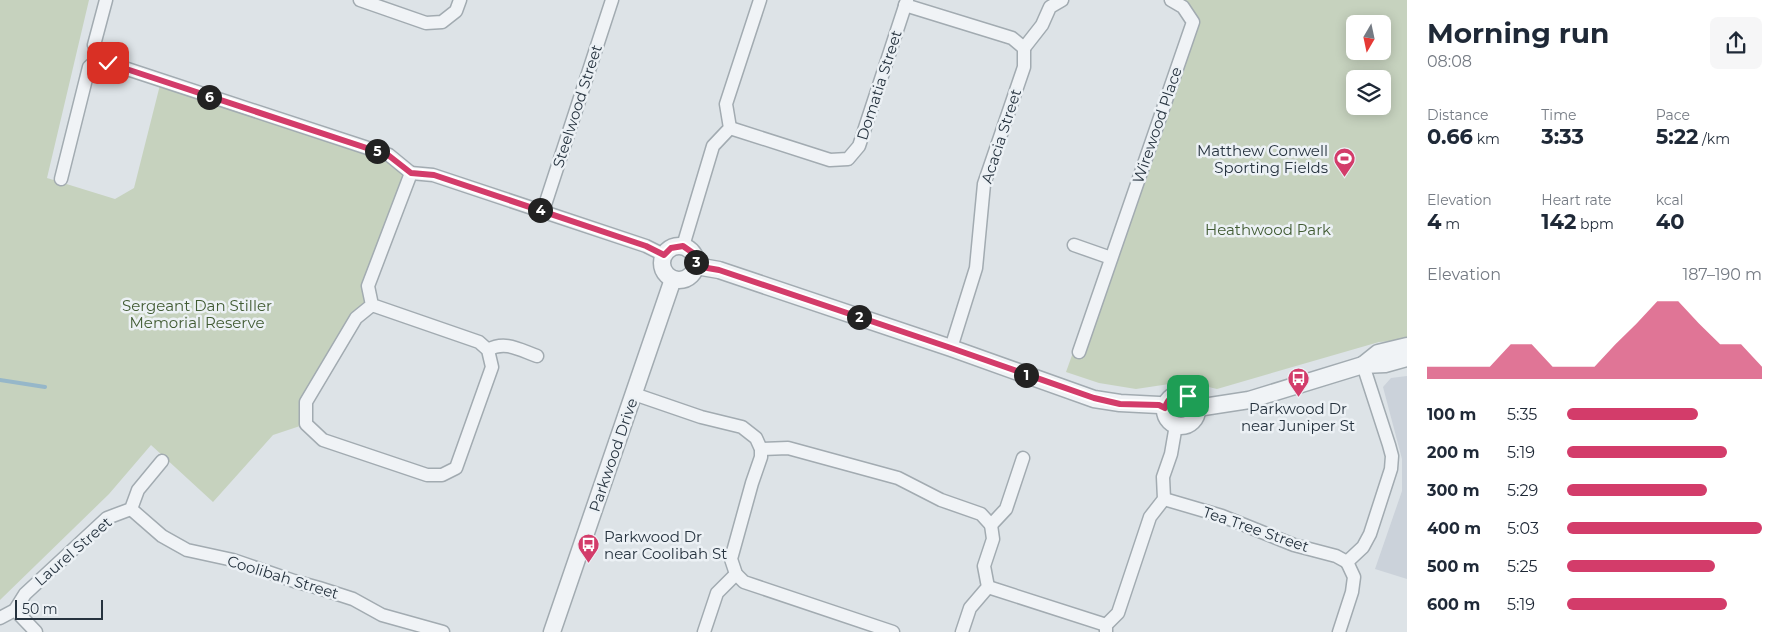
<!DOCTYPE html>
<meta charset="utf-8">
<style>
body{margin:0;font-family:Montserrat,sans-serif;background:#f6f6f7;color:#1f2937;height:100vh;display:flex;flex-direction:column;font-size:19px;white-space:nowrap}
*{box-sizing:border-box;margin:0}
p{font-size:16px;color:#747a83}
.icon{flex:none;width:28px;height:28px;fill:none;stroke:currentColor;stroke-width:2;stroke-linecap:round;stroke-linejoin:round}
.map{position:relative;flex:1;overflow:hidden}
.details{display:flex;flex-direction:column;background:#fff;width:375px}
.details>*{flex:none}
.needle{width:32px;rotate:189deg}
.controls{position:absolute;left:1346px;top:15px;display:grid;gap:10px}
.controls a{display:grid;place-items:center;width:45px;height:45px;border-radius:8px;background:#fff;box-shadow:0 2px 12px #0003;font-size:25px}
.scale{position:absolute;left:15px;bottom:12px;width:88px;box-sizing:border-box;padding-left:5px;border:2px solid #26333f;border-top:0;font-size:14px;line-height:18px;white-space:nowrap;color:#26333f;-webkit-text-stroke:4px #ecf1f5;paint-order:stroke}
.pin{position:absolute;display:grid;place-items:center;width:42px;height:42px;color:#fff;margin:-21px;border-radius:10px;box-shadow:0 2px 8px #0006}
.km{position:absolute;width:25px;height:25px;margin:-12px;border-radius:50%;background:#222;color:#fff;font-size:14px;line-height:25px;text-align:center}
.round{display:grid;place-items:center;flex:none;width:52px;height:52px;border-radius:8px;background:#f6f6f7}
.head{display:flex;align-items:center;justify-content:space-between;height:85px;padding:0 20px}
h1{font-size:28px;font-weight:700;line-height:38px}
.figures{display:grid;grid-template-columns:repeat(3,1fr);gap:8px;height:85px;padding:5px 20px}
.figures div{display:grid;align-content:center}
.figures b{font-size:21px;font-weight:700}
.figures small{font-size:14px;font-weight:400}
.figures p{font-size:14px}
.chart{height:140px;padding:10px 20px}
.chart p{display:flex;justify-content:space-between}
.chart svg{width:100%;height:90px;margin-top:5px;fill:#d33c6a;opacity:.7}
ul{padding:0 20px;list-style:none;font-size:16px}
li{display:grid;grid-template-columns:80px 60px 1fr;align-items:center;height:38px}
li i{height:12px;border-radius:6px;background:#d33c6a}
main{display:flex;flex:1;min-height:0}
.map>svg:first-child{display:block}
.built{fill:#cbd2da}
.green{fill:#c6d2be;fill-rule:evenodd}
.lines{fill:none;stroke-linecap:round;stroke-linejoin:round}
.stream{stroke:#96b7c9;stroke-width:4}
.minor-casing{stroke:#a2abb1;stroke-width:15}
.tertiary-casing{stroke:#a2abb1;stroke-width:19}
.minor{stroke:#f0f3f6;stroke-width:12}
.tertiary{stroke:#f0f3f6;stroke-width:16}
.route-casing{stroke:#fff;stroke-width:10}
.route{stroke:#d33c6a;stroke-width:6}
.labels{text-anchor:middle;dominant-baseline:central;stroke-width:5;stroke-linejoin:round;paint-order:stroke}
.street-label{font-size:15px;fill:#26333f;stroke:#ecf1f5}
.poi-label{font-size:15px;fill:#26333f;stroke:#ecf1f5;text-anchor:end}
.park-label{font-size:15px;fill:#415b33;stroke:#ecf1f5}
</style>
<main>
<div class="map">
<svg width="1407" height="632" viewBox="0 0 1407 632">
<rect width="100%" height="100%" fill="#dde3e7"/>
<path class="built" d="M1407 376V579L1375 569 1402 491V459L1383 387 1391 378Z"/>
<g class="green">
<path d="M0 0H89L47 178 115 199 134 188 161 81 388 155 411 173 368 285 372 305 306 402V424L273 435 213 502 151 445 109 494 0 600Z"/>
<path d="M1171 0H1407V340L1379 342 1217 389 1188 382 1176 383 1136 389 1099 383 1066 372 1192 22ZM1355 24H1382V51H1355ZM1355 79H1382V106H1355Z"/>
</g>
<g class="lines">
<path class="stream" d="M0 380 45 387"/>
<defs>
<g id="minor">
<path d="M106 0 94 45 100 57 109 63 389 155 411 173"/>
<path d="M360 0 426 23 442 22 456 11 460 0"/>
<path d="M905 5 1012 38 1024 48V67L984 184 976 268 951 348"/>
<path d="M1024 48 1042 25 1050 7 1062 0"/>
<path d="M730 128 830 160 848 159 859 146 907 0"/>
<path d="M411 173 433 175 646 246 664 255"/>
<path d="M61 179 89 67 100 57"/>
<path d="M543 211 612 0"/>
<path d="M1074 245 1111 258"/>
<path d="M683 246 713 146 730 128 726 104 760 0"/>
<path d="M372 305 479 342 488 350 492 367 456 468 442 475H427L323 440 306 424V402L356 318 372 305 368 286 411 173"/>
<path d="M488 350C505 340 520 350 537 356"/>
<path d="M1079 352 1193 22 1183 7 1171 0"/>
<path d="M634 394 701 417 742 427 756 438 761 449V457L752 483 731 559 736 574 744 582 893 632"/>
<path d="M761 449 788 448 898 478 941 500 981 514 991 525 993 539 984 566 988 587 970 608 962 632"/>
<path d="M1164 499 1222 516 1294 545 1336 556 1347 562"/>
<path d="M131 509 162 536 187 550 233 560 294 581 319 588 353 599 382 615 443 632"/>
<path d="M991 525 1006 509 1023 458"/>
<path d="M1347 562 1363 547 1370 534 1391 469 1392 456 1389 445 1363 365"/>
<path d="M988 587 1106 625"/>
<path d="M15 610 36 632"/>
<path d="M0 618 15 610 25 594 107 518 131 509 138 490 162 461"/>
<path d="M704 632 717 593 736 574"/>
<path d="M1106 632V625L1118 613 1150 517 1164 499 1163 477 1171 454 1176 425"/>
<path d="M1339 632 1352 592 1354 577 1347 562"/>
</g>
<g id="tertiary">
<circle cx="679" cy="263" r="17"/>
<path d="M696 266 719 270 951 348 1094 399 1120 403 1159 405 1165 408"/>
<path d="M1363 365 1378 353 1407 346"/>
<circle cx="1181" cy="410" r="16"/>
<path d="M1197 408 1249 400 1363 365 1385 364 1407 358"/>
<path d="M552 632 673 279"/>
</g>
</defs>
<use href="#minor" class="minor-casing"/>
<use href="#tertiary" class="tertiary-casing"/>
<use href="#minor" class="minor"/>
<use href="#tertiary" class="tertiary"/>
</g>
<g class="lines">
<defs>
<path id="route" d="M108 63 388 155 411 173 434 175 646 246 664 255 671 248 683 246 693 253 696 266 719 270 951 348 1094 398 1120 404 1159 405 1165 408C1168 396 1177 393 1188 396"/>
</defs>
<use href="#route" class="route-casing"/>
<use href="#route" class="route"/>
</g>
<defs>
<symbol id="stadium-pin" viewBox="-11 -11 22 30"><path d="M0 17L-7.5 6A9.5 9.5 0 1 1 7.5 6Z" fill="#d33c6a" stroke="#ecf1f5"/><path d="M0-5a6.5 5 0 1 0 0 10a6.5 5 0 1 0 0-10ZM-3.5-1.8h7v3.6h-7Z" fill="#fff"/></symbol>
<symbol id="bus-pin" viewBox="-11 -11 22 30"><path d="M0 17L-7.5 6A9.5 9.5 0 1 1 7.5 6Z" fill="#d33c6a" stroke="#ecf1f5"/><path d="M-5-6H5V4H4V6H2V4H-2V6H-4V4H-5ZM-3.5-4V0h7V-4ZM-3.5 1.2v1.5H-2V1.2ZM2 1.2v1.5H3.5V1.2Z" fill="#fff"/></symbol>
</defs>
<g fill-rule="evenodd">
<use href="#stadium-pin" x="1332" y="146" width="25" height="34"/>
<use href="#bus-pin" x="1286" y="366" width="25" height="34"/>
<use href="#bus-pin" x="576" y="532" width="25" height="34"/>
</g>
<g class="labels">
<g class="street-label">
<text transform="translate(879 85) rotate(-72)">Domatia Street</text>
<text transform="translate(577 106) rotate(-72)">Steelwood Street</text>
<text transform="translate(1157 125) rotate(-71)">Wirewood Place</text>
<text transform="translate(1001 136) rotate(-72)">Acacia Street</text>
<text transform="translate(613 455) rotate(-71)">Parkwood Drive</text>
<text transform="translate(1256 529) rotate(19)">Tea Tree Street</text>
<text transform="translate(73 551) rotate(-41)">Laurel Street</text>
<text transform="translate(283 577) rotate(17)">Coolibah Street</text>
</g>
<g class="poi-label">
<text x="1328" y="150">Matthew Conwell<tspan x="1328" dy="17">Sporting Fields</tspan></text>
<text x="1298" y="408" text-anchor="middle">Parkwood Dr<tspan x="1298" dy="17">near Juniper St</tspan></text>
<text x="604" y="536" text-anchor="start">Parkwood Dr<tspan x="604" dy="17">near Coolibah St</tspan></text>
</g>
<g class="park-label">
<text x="1268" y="229">Heathwood Park</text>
<text x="197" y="305">Sergeant Dan Stiller<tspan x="197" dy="17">Memorial Reserve</tspan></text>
</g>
</g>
</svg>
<div class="controls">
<a><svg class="needle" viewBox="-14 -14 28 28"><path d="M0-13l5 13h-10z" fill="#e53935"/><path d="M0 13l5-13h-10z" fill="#747a83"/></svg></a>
<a><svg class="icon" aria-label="layers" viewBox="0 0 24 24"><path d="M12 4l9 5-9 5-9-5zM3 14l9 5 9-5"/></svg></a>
</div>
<div class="scale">50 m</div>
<div class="pin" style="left:1188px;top:396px;background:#1e9e55"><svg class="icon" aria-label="arrive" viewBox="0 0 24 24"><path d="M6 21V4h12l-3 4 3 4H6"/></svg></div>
<div class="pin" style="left:108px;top:63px;background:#d93025"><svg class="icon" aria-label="check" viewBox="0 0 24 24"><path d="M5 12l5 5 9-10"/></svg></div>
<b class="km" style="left:1026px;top:375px">1</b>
<b class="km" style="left:859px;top:317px">2</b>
<b class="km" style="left:696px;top:262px">3</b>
<b class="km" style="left:540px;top:210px">4</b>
<b class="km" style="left:377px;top:151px">5</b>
<b class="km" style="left:209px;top:97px">6</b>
</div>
<section class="details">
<div class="head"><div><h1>Morning run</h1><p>08:08</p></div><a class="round"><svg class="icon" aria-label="share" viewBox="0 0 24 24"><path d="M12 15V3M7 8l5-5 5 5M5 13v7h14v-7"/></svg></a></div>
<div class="figures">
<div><p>Distance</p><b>0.66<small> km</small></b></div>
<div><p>Time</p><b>3:33</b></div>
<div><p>Pace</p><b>5:22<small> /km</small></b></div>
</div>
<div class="figures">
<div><p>Elevation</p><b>4<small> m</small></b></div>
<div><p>Heart rate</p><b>142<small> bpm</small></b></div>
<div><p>kcal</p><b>40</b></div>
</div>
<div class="chart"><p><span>Elevation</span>187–190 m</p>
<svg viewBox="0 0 160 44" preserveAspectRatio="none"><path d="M0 44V38L10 38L20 38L30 38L40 27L50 27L60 38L70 38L80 38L90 27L100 17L110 6L120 6L130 17L140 27L150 27L160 38V44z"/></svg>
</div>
<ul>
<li><b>100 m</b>5:35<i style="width:67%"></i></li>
<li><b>200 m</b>5:19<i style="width:82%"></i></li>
<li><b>300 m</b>5:29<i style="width:72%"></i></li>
<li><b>400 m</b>5:03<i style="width:100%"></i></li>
<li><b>500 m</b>5:25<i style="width:76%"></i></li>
<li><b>600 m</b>5:19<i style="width:82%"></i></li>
</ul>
</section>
</main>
